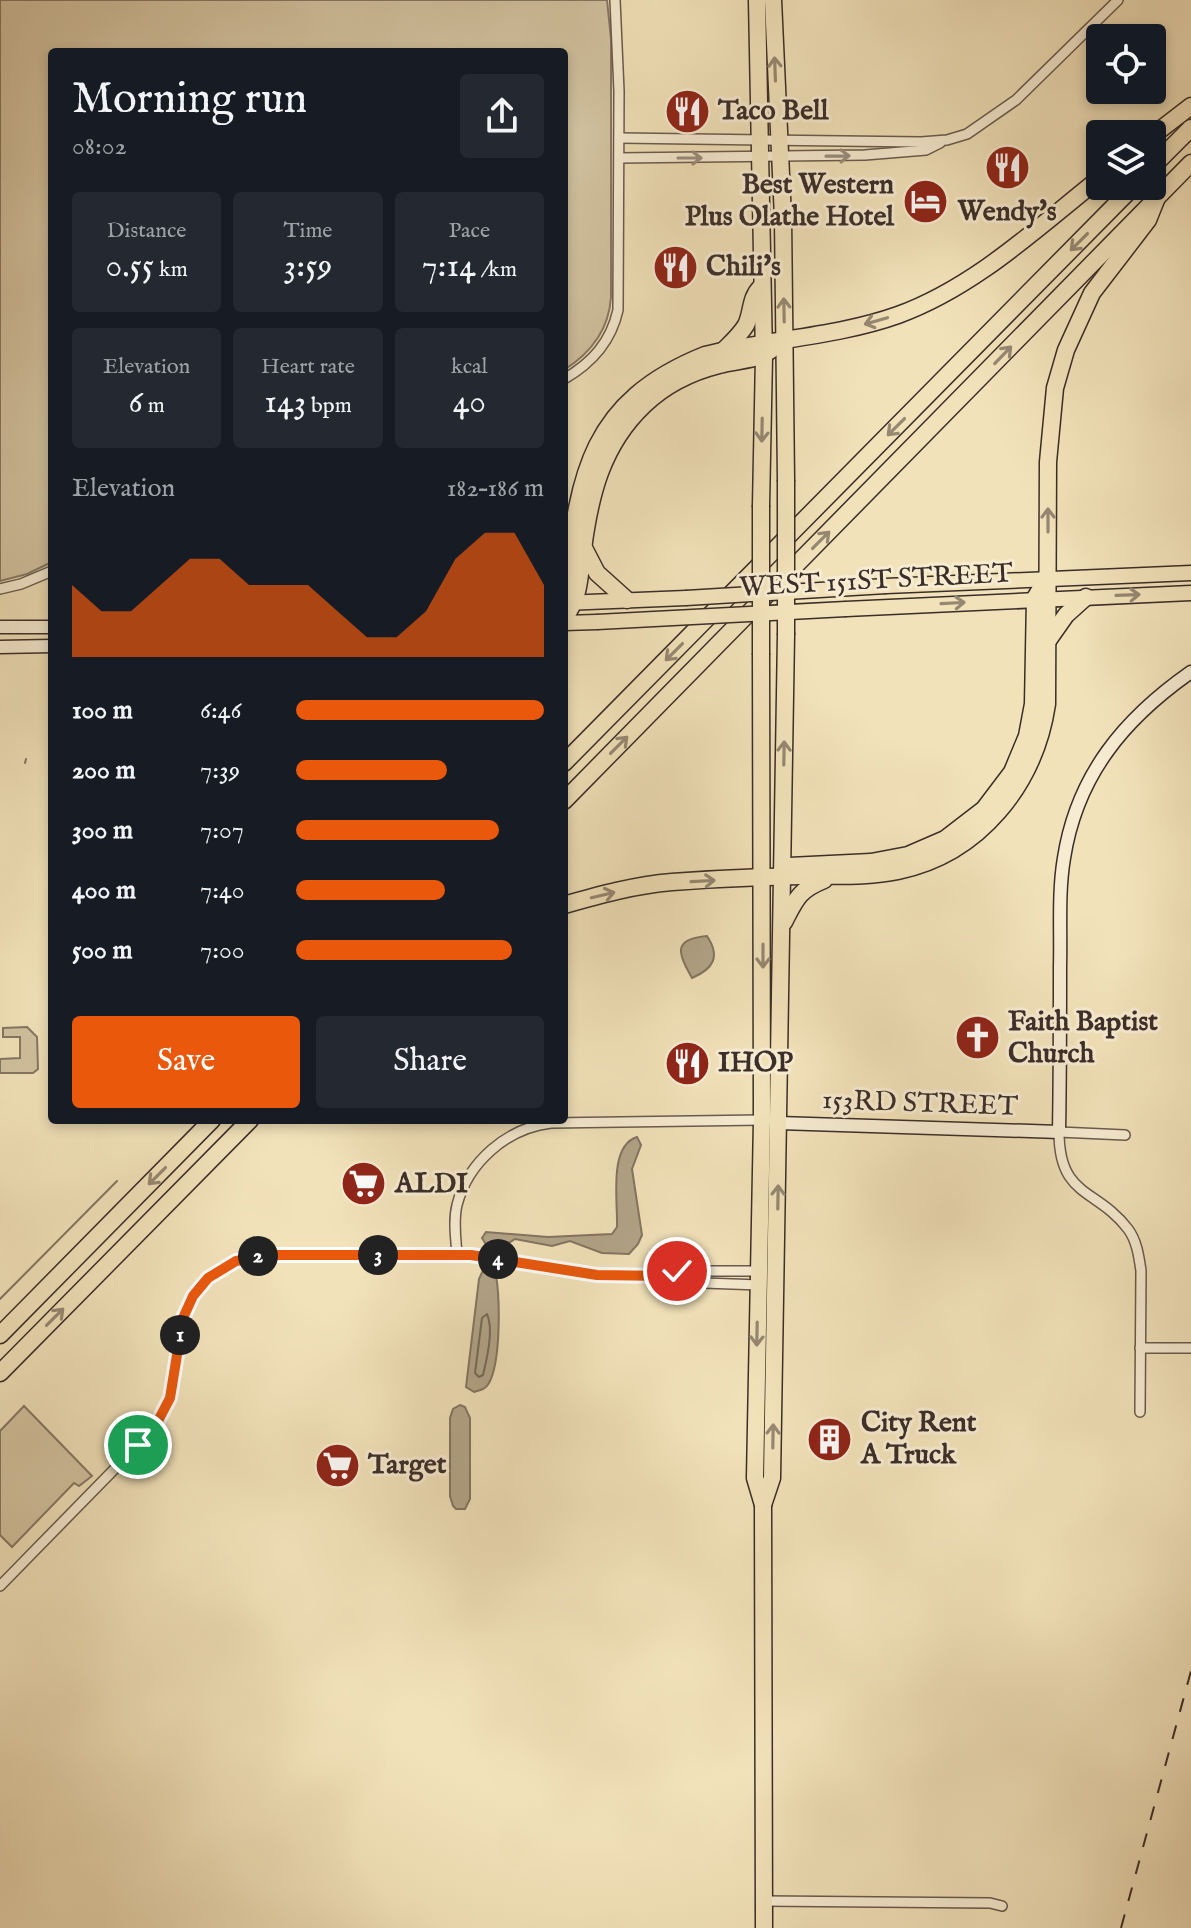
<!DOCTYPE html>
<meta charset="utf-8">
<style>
body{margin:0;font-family:"IM FELL English",serif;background:#242831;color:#f1f3f6;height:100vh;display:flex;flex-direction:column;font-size:30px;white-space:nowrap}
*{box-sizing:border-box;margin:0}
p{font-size:26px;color:#9ea1a6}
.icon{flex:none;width:44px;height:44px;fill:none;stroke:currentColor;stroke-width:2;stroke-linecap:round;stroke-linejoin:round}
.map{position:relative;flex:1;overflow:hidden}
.details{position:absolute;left:48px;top:48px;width:520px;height:1076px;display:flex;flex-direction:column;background:#171b24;border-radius:8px;box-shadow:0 4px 12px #0003}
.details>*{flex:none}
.tools{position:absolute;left:1086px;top:24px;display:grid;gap:16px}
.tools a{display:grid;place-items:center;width:80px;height:80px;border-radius:8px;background:#171b24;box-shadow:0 4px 12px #0003;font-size:40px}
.pin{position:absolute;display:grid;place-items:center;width:68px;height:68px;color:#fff;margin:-34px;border:4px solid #fff;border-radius:50%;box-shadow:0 2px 8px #0007}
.km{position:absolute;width:40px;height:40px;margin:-20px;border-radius:50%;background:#222;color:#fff;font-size:22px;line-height:40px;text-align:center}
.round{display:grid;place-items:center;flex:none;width:84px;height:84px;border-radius:8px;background:#242831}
.summary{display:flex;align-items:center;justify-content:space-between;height:136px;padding:0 24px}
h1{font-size:44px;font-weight:600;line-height:60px}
.figures{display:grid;grid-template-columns:repeat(3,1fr);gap:12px;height:136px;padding:8px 24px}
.figures div{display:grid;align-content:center;border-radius:8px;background:#242831;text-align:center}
.figures b{font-size:34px;font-weight:600}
.figures small{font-size:22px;font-weight:400}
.figures p{font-size:22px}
.chart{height:224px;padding:16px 24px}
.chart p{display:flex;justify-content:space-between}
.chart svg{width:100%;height:144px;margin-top:8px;fill:#ea580c;opacity:.7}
.button{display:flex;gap:16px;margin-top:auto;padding:16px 24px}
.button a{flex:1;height:92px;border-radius:8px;background:#ea580c;color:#fff;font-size:32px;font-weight:600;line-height:92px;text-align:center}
.button a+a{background:#242831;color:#f1f3f6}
ul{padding:0 24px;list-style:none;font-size:26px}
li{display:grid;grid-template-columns:128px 96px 1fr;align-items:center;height:60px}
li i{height:20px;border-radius:10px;background:#ea580c}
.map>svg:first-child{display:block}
.green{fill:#d3c3a1;stroke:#867865;stroke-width:2}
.water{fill:#b3a589;stroke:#837563;stroke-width:2}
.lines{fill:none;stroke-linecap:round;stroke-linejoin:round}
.shore{stroke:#766a59;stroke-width:2}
.stream{stroke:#837563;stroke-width:2}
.street-casing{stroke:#685b4d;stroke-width:12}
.secondary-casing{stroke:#3a2e29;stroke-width:15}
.primary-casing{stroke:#3a2e29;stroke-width:17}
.highway-casing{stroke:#3a2e29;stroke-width:19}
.street{stroke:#f7ecd2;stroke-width:9}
.secondary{stroke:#f7ecd2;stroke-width:12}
.primary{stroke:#f2e2ba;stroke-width:14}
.highway{stroke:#f2e2ba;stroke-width:16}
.rail{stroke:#3a2e29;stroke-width:2;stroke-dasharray:14 14;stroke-linecap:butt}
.primary-bridge-casing{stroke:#3a2e29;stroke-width:17;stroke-linecap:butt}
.highway-bridge-casing{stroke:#3a2e29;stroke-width:19;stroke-linecap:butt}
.primary-bridge{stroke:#f2e2ba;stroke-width:14}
.highway-bridge{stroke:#f2e2ba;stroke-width:16}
.oneway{stroke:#968872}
.oneway2{stroke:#988d7e}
.route-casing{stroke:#fff;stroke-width:16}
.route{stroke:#ea580c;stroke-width:10}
.labels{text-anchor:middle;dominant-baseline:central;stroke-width:6;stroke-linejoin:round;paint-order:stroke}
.poi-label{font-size:28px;font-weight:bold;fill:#3a2e29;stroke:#f7ecd2;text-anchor:start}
.street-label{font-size:28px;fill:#3a2e29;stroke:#f7ecd2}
</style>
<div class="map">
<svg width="1191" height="1928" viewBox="0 0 1191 1928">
<rect width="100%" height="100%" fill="#f2e2ba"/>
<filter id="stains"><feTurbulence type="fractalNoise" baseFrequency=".0025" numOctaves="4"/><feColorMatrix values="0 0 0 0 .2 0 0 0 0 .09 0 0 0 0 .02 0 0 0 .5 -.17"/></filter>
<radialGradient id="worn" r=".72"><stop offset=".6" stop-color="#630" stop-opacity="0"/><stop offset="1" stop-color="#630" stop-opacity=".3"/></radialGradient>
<g class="green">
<path d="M0 0H607L611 39V297C609 329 591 353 564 370V52H52V562L27 574 0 581Z"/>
<path d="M27 1027 37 1037 38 1069 33 1073H0V1059L20 1058V1037H3V1028Z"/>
<path d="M24 1406 92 1476 79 1486 74 1483 12 1547 0 1535V1431Z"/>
</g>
<g class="water">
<path d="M707 936C721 957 713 969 692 978 678 953 672 939 707 936Z"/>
<path d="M637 1137 641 1145 632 1169 642 1235 638 1244 629 1254 602 1253 570 1241 552 1246 515 1239 504 1246H487L482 1238 486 1232 548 1237 612 1234 617 1227C618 1202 608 1146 637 1137Z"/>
<path d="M484 1268 493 1270 496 1275C500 1300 501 1361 489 1383 485 1390 480 1390 474 1392L466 1387 479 1279Z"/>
<path d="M460 1405 465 1407 470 1418V1499L465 1509H456L453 1506 450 1496V1418L453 1409Z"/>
</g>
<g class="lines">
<path class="shore" d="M487 1314C494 1330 487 1358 483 1375L479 1377 475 1373 482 1318Z"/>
<g class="stream">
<path d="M25 763 26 759"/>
<path d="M0 1299 117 1181"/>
</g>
<defs>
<g id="street">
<path d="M620 138 921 142 947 140 967 134 1016 100 1118 0"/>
<path d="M620 158 865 155 926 150 940 143"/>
<path d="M564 379C592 363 611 342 618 310L619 91 615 0"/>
<path d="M0 589 21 584 52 571"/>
<path d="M1125 1135 1059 1132C1059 1198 1097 1188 1128 1229 1137 1241 1139 1257 1141 1271L1140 1412"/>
<path d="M457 1255C456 1239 453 1221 457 1205 468 1162 507 1128 551 1123L762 1120"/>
<path d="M665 1276 676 1282 760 1285"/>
<path d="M1140 1348H1191"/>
<path d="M0 1586 138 1445 158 1421 170 1398 183 1318 193 1296 208 1278 236 1261 273 1255H471L597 1275 665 1276 677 1271H761"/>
<path d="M764 1901 990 1903 1002 1906"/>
</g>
<g id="secondary">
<path d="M0 627H52"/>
<path d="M0 647 52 646"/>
<path d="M779 1123 1059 1132C1060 1077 1060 1022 1060 967 1061 931 1058 893 1064 858 1077 775 1124 719 1191 672"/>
</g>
<g id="primary">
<path d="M886 586 1191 573"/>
<path d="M564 603 686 598"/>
<path d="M846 609 1191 593"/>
<path d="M564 623 597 622"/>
</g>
<g id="highway">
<path d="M757 0 764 356 761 505"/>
<path d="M773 0 783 218 786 480"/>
<path d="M1152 136 1191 106"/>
<path d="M1152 167 1191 128"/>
<path d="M723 351C731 343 740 335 746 325 752 313 750 298 760 288"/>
<path d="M583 546 597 573 627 600"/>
<path d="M564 597C579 482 583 404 705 355 768 339 836 337 898 315 975 287 1037 228 1100 178"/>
<path d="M564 619C581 595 579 577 583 549 590 495 602 445 644 405 664 386 691 372 719 365 736 360 757 361 771 350"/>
<path d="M1047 642 1066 615 1086 597"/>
<path d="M761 655 762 1120 755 1478 763 1505 764 1928"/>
<path d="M564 763 1134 186"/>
<path d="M564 801 1191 163"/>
<path d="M789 866 871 862 908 855 945 839 984 809 1012 772 1027 736 1033 704 1035 598 1047 578"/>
<path d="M564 905C599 895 635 885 672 882 714 879 757 877 800 876 833 875 865 878 898 871 980 854 1035 784 1047 704L1048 462 1055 388 1066 350 1092 293 1148 220 1158 195"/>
<path d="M784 922C796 899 799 890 824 880"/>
<path d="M0 1335 212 1120"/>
<path d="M0 1373 250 1120"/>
<path d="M763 1505 772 1478 786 635"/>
</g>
</defs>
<use href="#street" class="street-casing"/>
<use href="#secondary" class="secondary-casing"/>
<use href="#primary" class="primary-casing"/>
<use href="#highway" class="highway-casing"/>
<use href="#street" class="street"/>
<use href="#secondary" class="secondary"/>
<use href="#primary" class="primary"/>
<use href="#highway" class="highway"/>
<path class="rail" d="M1121 1928 1191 1671"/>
<defs>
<g id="primary-bridge">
<path d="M686 598 886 586"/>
<path d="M597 622 846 609"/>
</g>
<g id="highway-bridge">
<path d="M786 480V635"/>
<path d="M761 655V505"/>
</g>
</defs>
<use href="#primary-bridge" class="primary-bridge-casing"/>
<use href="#highway-bridge" class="highway-bridge-casing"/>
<use href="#primary-bridge" class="primary-bridge"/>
<use href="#highway-bridge" class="highway-bridge"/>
</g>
<defs><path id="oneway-shaft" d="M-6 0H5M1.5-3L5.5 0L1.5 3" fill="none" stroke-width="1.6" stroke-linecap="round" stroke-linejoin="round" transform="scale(2)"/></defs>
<g class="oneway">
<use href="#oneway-shaft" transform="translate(775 69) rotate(-92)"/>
<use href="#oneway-shaft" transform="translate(1079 242) rotate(135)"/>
<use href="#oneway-shaft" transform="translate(784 310) rotate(-91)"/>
<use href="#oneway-shaft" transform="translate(876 321) rotate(164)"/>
<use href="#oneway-shaft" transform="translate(1003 355) rotate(-46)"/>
<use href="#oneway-shaft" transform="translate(896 427) rotate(135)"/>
<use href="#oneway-shaft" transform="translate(762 430) rotate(91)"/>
<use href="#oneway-shaft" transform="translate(1048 520) rotate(-90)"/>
<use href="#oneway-shaft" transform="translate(821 540) rotate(-45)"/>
<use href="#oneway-shaft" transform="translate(1128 595) rotate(-2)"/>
<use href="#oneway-shaft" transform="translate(953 603) rotate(-3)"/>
<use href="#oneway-shaft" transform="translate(674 652) rotate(135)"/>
<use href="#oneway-shaft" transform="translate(619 745) rotate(-45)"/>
<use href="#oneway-shaft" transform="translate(784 753) rotate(-89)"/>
<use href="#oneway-shaft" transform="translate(703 881) rotate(-3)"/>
<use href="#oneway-shaft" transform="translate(603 895) rotate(-13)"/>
<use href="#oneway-shaft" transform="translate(763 956) rotate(90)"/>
<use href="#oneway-shaft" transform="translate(157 1176) rotate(135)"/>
<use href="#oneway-shaft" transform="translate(778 1197) rotate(-89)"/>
<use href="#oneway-shaft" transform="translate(55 1317) rotate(-45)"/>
<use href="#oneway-shaft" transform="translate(757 1334) rotate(91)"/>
<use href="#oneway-shaft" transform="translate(773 1436) rotate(-89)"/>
</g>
<g class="oneway2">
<use href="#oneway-shaft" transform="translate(838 156) rotate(-1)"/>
<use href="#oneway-shaft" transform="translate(690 158)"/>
</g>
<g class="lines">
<defs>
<path id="route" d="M138 1445 158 1421 170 1398 183 1318 193 1296 208 1278 236 1261 273 1255H471L597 1275 665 1276 677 1271"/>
</defs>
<use href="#route" class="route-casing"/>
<use href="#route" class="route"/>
</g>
<defs>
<symbol id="restaurant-disc" viewBox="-11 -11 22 22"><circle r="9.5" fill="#8f2418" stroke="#f7ecd2"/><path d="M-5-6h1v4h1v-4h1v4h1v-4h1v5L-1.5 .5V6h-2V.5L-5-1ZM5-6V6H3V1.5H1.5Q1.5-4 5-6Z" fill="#fff"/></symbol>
<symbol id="hotel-disc" viewBox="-11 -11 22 22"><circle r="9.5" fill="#8f2418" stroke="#f7ecd2"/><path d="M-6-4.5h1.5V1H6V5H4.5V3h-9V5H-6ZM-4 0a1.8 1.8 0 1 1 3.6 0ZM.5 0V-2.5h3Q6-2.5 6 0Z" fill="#fff"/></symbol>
<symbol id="church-disc" viewBox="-11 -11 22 22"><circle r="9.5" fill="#8f2418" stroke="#f7ecd2"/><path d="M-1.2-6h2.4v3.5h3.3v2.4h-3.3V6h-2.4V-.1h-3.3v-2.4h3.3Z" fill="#fff"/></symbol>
<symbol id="supermarket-disc" viewBox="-11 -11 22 22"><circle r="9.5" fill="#8f2418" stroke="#f7ecd2"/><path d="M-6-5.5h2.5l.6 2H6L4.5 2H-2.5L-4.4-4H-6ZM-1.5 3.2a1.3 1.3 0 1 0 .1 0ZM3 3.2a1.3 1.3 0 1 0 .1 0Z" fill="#fff"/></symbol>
<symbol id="building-disc" viewBox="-11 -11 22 22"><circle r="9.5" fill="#8f2418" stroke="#f7ecd2"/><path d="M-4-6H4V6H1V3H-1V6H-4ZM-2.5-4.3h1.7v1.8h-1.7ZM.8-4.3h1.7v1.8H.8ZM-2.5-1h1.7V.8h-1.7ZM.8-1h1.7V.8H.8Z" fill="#fff"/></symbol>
</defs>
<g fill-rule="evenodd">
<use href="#restaurant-disc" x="662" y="86" width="51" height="51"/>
<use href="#restaurant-disc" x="982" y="142" width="51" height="51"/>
<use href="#hotel-disc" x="900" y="176" width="51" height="51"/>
<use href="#restaurant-disc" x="650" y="242" width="51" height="51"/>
<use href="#church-disc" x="952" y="1012" width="51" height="51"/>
<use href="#restaurant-disc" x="662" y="1038" width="51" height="51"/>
<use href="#supermarket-disc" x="338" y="1158" width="51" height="51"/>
<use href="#building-disc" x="804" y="1414" width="51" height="51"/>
<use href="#supermarket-disc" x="312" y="1440" width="51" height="51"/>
</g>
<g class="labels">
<g class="poi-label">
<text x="718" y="111">Taco Bell</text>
<text x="894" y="185" text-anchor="end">Best Western<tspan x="894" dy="32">Plus Olathe Hotel</tspan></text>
<text x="1007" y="212" text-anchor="middle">Wendy's</text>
<text x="706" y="267">Chili's</text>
<text x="1008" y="1022">Faith Baptist<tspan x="1008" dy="32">Church</tspan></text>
<text x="718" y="1063">IHOP</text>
<text x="395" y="1184">ALDI</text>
<text x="861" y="1423">City Rent<tspan x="861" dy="32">A Truck</tspan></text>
<text x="368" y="1465">Target</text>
</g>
<g class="street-label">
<text transform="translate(876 581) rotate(-3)">WEST 151ST STREET</text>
<text transform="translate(920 1104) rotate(2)">153RD STREET</text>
</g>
</g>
<rect width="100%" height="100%" filter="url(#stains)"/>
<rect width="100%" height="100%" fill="url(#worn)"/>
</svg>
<div class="tools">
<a><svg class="icon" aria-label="locate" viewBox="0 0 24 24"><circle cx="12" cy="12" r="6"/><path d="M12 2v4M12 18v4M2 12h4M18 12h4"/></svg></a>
<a><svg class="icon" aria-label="layers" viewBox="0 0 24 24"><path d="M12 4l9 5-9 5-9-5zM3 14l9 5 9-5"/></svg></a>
</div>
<div class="pin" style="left:138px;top:1445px;background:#1e9e55"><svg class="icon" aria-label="arrive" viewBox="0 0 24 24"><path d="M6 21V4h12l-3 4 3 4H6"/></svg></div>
<div class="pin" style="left:677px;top:1271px;background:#d93025"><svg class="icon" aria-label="check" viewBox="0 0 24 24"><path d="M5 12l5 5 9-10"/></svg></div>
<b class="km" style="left:180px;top:1335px">1</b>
<b class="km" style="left:258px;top:1256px">2</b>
<b class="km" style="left:378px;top:1255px">3</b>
<b class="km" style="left:498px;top:1259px">4</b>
<section class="details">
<div class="summary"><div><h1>Morning run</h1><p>08:02</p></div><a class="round"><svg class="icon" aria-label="share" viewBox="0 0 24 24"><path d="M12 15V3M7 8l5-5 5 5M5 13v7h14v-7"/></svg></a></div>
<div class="figures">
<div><p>Distance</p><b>0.55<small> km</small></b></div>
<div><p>Time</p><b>3:59</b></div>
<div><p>Pace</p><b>7:14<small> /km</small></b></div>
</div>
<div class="figures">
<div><p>Elevation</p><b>6<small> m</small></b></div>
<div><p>Heart rate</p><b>143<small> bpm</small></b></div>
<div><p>kcal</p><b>40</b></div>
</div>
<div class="chart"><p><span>Elevation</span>182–186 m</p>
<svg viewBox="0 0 160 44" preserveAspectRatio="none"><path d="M0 44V22L10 30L20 30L30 22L40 14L50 14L60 22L70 22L80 22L90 30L100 38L110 38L120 30L130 14L140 6L150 6L160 22V44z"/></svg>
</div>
<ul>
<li><b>100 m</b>6:46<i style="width:100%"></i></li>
<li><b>200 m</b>7:39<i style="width:61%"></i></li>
<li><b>300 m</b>7:07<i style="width:82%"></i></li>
<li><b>400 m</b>7:40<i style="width:60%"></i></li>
<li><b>500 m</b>7:00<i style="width:87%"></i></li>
</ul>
<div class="button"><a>Save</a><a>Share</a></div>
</section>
</div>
